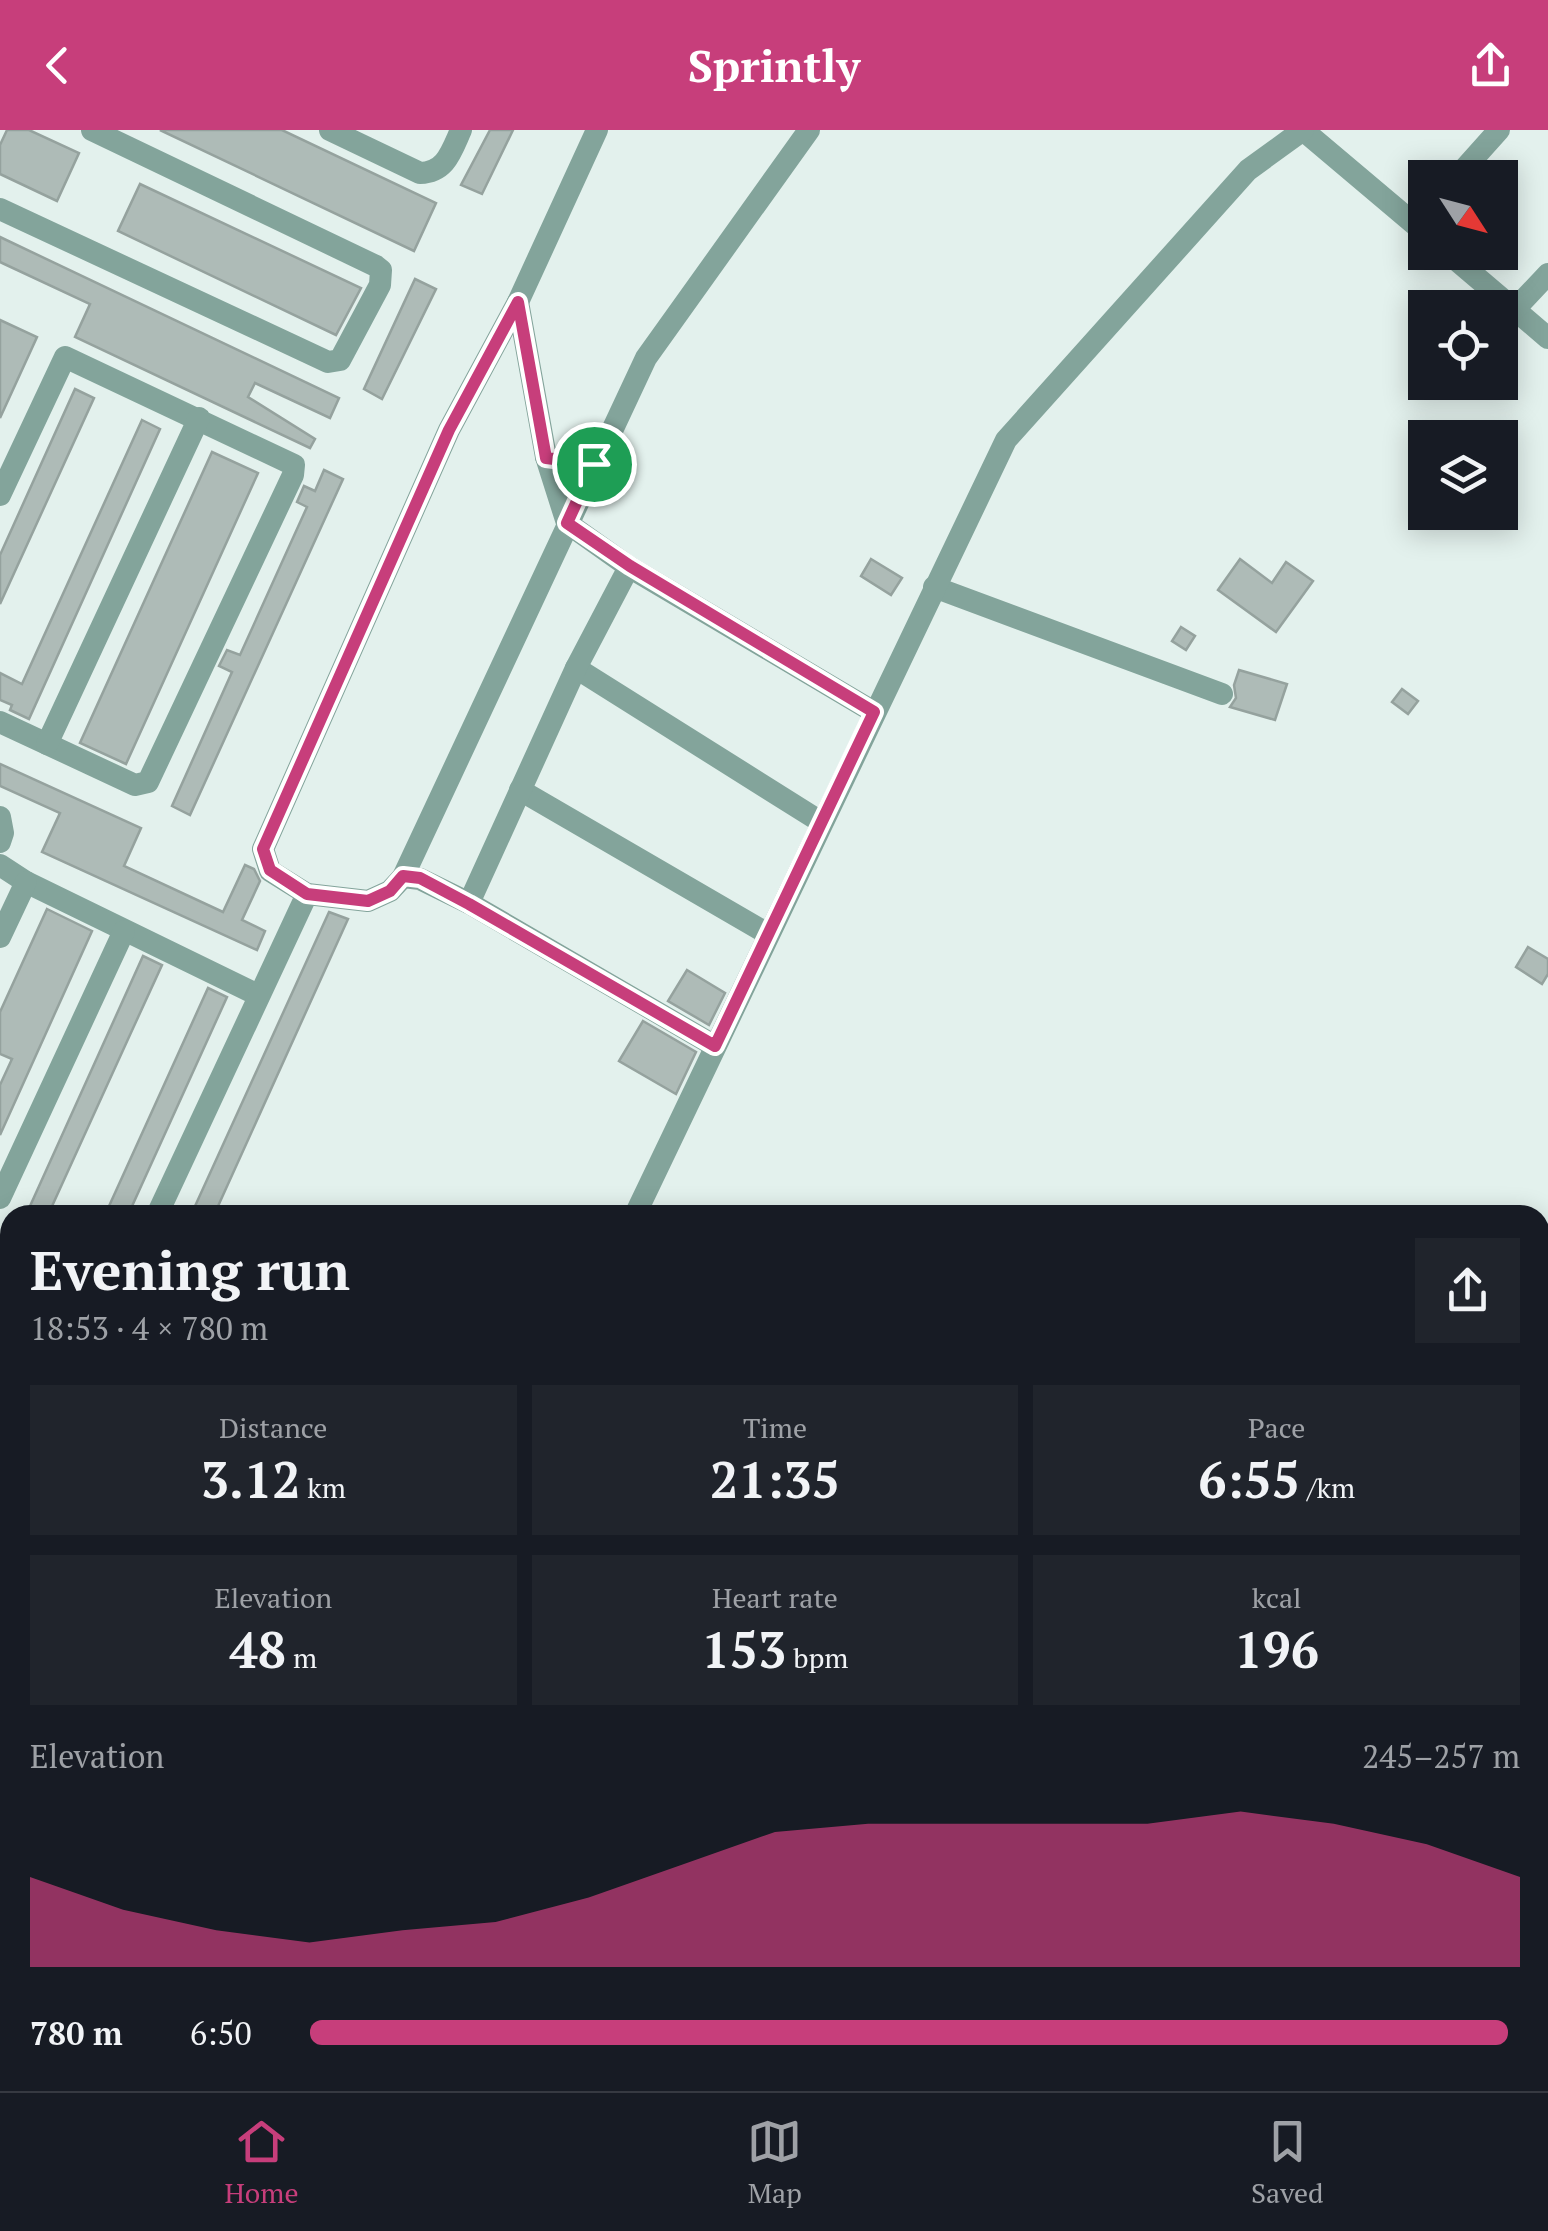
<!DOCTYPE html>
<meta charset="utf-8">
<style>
body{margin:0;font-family:"PT Serif",serif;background:#20242c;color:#f1f3f6;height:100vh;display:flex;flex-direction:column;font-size:38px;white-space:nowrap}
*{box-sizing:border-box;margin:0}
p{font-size:32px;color:#9ea1a6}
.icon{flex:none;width:55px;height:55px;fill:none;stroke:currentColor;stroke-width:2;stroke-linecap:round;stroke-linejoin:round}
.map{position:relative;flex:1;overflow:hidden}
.sheet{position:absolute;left:0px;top:1075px;width:1550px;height:888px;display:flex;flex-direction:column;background:#171b24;border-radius:30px 30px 0 0;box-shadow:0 5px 25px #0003}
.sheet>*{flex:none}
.needle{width:65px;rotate:126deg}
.buttons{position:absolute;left:1408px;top:30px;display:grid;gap:20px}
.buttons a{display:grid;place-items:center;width:110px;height:110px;border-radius:0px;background:#171b24;box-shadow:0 5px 25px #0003;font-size:50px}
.pin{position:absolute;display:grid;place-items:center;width:85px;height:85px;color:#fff;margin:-42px;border:5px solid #fff;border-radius:50%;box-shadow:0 2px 10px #0007}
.round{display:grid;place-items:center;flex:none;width:105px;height:105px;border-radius:0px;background:#20242c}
.summary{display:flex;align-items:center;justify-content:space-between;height:170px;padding:0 30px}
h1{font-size:55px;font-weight:700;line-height:75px}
.metrics{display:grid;grid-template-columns:repeat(3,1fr);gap:15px;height:170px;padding:10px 30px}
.metrics div{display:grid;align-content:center;border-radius:0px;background:#20242c;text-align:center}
.metrics b{font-size:50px;font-weight:700}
.metrics small{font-size:28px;font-weight:400}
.metrics p{font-size:28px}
.chart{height:280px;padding:20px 30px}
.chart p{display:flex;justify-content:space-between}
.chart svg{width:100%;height:180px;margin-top:10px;fill:#c73e7b;opacity:.7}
ul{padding:0 30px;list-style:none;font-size:32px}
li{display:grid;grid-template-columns:160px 120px 1fr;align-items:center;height:75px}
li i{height:25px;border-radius:12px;background:#c73e7b}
header{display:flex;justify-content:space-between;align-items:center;height:130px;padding:0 30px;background:#c73e7b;color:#fff;font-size:45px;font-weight:700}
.menu{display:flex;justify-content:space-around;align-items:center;height:140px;border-top:2px solid #363941;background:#171b24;font-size:28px;color:#9ea1a6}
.menu a{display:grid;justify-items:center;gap:5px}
.menu .on{color:#c73e7b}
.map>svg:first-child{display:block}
.building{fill:#aebbb7;stroke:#95a29e;stroke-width:2.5}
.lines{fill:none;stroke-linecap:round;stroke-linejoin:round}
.minor{stroke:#83a49b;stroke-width:22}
.route-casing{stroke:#fff;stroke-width:20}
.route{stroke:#c73e7b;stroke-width:12}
</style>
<header><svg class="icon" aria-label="back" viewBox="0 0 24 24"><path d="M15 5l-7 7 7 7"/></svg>Sprintly<svg class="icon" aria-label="share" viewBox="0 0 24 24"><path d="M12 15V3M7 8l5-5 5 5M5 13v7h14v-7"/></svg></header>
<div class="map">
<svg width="1548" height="1961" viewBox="0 0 1548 1961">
<rect width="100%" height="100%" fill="#e3f1ed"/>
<g class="building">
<path d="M7 0H29L79 23 57 71 0 44V15Z"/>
<path d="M160 0H282L436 73 414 121Z"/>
<path d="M490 0H513L482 64 461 55Z"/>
<path d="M140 54 361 158 336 205 118 101Z"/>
<path d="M0 107 339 268 330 288 255 253 248 267 315 309 310 318 75 207 90 174 0 132Z"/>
<path d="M415 149 436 159 382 269 364 259Z"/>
<path d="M0 190 37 207 0 288Z"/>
<path d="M75 259 94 268 0 474V425Z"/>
<path d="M142 290 160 299 29 589 10 580 12 575 0 570V543L22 554Z"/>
<path d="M212 322 258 343 126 634 80 613Z"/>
<path d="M324 340 343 349 190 685 172 676 232 542 219 536 227 520 240 525 307 377 297 372 304 356 315 361Z"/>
<path d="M871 429 902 448 891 465 861 446Z"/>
<path d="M1240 429 1272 453 1286 432 1313 451 1276 502 1218 460Z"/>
<path d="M1181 497 1195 506 1186 520 1172 511Z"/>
<path d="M1239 540 1287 554 1275 590 1230 577 1236 568 1234 555Z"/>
<path d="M1402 559 1418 571 1408 584 1392 572Z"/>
<path d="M0 634 141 698 124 736 223 782 245 735 254 739 260 751 242 790 265 801 257 820 42 722 60 683 0 656Z"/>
<path d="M47 779 92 801 0 1005V955L12 929 0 924V882Z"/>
<path d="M329 782 348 789 214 1085H191Z"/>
<path d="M1528 817 1548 829V844L1542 854 1516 837Z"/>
<path d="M143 826 162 835 129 907 48 1085H26Z"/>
<path d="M687 840 725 863 709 895 668 871Z"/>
<path d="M208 858 227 867 128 1085H105Z"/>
<path d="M643 891 696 922 676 964 619 931Z"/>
</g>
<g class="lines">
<g class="minor">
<path d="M330 0 420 43C446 42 451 22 461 0"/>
<path d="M1303 0 1425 103"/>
<path d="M1456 48 1499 0"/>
<path d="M0 79 328 232 340 230 380 155 381 140 376 136 92 0"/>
<path d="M1447 122 1548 208"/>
<path d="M518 172 546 327 567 393 629 437"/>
<path d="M1514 180 1548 144"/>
<path d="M546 327 594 334"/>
<path d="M0 365 65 227 294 335 293 345 148 652 135 655 0 592"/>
<path d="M934 457 1222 564"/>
<path d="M576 538 821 692"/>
<path d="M47 614 199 288"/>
<path d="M520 660 768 804"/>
<path d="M0 687 3 703 0 712"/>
<path d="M0 735 26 752 258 865"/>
<path d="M403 747 646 228 809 0"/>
<path d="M469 773 420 749 403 747 390 761 368 771 307 764 270 741 263 719 449 300 518 172 597 0"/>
<path d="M0 807 26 752"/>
<path d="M715 916 469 773 576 538 629 437 874 582"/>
<path d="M0 1068 124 801"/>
<path d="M157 1085 307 764"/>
<path d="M635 1085 1006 310 1248 40 1303 0"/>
<path d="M0 1143 10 1148"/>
<path d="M1540 1372 1548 1360"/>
<path d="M262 1952 274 1961"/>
<path d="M484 1952 495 1961"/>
<path d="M218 1961 222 1952"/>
<path d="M672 1961 674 1952"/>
<path d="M1182 1961 1187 1952"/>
</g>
</g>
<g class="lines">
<defs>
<path id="route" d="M518 172 546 328 594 334 567 393 630 436 874 582 715 916 469 774 420 748 403 746 390 761 368 771 307 764 270 740 263 719 449 300Z"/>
</defs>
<use href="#route" class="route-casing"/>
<use href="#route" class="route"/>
</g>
</svg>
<div class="buttons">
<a><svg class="needle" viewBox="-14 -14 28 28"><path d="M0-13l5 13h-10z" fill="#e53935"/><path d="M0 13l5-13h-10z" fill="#9ea1a6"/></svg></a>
<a><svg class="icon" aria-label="locate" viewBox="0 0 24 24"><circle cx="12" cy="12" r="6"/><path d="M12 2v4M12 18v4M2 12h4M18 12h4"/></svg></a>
<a><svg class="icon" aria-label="layers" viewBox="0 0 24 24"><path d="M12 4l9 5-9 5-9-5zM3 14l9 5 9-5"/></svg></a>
</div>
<div class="pin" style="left:594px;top:334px;background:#1e9e55"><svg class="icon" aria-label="arrive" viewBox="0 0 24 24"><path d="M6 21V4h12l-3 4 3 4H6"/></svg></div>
<section class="sheet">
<div class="summary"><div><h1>Evening run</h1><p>18:53 · 4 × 780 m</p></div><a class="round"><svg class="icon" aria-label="share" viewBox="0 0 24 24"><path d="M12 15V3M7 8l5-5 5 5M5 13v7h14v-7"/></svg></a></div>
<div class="metrics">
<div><p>Distance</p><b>3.12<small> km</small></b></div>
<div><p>Time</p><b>21:35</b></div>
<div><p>Pace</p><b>6:55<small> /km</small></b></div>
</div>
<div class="metrics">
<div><p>Elevation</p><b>48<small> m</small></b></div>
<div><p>Heart rate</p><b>153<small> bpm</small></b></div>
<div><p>kcal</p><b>196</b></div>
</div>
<div class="chart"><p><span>Elevation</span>245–257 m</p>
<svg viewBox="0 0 160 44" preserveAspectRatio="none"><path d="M0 44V22L10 30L20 35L30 38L40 35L50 33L60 27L70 19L80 11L90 9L100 9L110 9L120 9L130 6L140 9L150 14L160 22V44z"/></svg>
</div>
<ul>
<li><b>780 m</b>6:50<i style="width:99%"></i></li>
</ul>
</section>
</div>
<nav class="menu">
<a class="on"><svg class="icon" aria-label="home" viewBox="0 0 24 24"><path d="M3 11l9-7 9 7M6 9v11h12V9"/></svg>Home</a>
<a><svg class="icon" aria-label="map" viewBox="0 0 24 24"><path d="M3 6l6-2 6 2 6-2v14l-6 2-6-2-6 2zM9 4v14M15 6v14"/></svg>Map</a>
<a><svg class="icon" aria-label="saved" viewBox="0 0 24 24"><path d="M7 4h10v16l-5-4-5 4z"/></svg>Saved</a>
</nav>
